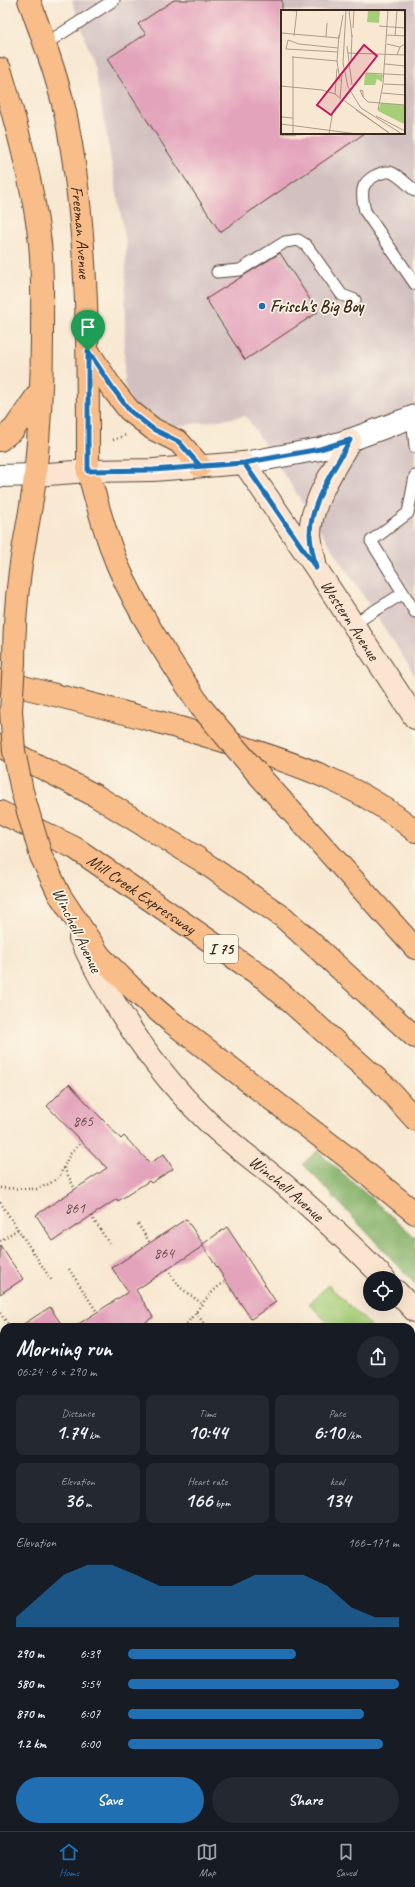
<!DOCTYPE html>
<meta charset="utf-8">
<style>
body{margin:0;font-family:Caveat,sans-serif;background:#242831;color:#f1f3f6;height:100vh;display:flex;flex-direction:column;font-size:15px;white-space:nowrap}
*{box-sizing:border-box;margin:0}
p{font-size:13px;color:#9ea1a6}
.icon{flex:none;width:22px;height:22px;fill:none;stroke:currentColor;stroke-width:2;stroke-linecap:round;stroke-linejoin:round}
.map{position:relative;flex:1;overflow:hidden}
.sheet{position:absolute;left:0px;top:1323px;width:415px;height:508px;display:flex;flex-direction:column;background:#171b24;border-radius:12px 12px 0 0;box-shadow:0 4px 16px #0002}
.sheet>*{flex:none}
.fabs{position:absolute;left:363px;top:1271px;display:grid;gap:8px}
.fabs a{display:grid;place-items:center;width:40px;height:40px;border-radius:50%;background:#171b24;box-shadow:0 4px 16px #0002;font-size:20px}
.pin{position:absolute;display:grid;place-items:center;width:34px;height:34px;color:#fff;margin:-41px -17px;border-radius:50% 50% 50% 0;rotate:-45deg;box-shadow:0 0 4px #0007}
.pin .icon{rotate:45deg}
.round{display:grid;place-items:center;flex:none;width:42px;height:42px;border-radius:21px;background:#242831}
.summary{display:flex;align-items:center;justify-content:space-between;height:68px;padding:0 16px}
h1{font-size:22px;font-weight:800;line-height:30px}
.figures{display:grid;grid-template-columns:repeat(3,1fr);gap:6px;height:68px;padding:4px 16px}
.figures div{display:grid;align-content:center;border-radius:8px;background:#242831;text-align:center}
.figures b{font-size:20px;font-weight:800}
.figures small{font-size:11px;font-weight:400}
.figures p{font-size:11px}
.chart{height:112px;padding:8px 16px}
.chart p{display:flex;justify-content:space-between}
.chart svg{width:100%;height:72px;margin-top:4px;fill:#1f6fb2;opacity:.7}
.button{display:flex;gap:8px;margin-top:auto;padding:8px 16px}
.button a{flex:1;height:46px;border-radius:24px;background:#1f6fb2;color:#fff;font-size:16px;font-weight:800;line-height:46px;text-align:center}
.button a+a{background:#242831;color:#f1f3f6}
ul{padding:0 16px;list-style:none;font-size:13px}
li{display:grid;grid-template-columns:64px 48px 1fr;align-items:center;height:30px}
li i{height:10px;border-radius:5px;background:#1f6fb2}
.menu{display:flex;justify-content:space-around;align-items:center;height:56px;border-top:1px solid #363941;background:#171b24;font-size:11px;color:#9ea1a6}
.menu a{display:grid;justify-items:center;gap:2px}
.menu .current{color:#1f6fb2}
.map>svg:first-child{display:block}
.industrial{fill:#d2bfc0;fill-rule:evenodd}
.green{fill:#a6ce79;stroke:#707c4c}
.forest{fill:#84b169;stroke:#606e44}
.building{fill:#e3a3bb}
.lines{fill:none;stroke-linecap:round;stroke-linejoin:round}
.service-casing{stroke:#574639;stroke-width:13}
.tertiary-casing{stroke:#574639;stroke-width:24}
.secondary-casing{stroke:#574639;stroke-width:24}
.primary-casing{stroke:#574639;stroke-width:24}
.motorway-casing{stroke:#574639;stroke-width:24}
.path{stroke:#574639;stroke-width:2.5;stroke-dasharray:1 3;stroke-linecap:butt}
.service{stroke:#fff;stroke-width:11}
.tertiary{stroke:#fff;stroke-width:22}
.secondary{stroke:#fce5d0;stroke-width:22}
.primary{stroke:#f8bd89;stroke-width:22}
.motorway{stroke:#f8bd89;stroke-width:22}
.primary-bridge-casing{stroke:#574639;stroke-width:24;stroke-linecap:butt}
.motorway-bridge-casing{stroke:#574639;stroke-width:24;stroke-linecap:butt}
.primary-bridge{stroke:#f8bd89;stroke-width:22}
.motorway-bridge{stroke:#f8bd89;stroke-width:22}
.route-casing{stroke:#fff;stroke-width:8}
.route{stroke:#1f6fb2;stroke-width:5}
.poi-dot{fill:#1f6fb2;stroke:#fcf5e5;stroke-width:1.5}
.labels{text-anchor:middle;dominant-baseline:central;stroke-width:3.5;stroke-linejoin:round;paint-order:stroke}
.number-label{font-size:15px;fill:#654845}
.shield{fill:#fcf5e5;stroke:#75675a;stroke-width:1}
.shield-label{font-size:16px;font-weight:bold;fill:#3b2a1e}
.street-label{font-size:17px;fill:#3b2a1e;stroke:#fcf5e5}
.poi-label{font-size:17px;font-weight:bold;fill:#3b2a1e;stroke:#fcf5e5;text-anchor:start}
.inset-road{fill:none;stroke:#ac9c8a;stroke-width:1}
.view{fill:#c2185b;fill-opacity:0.15;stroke:#c2185b;stroke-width:2}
.inset-edge{fill:none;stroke:#3b2a1e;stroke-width:2}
</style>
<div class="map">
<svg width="415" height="1831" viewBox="0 0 415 1831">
<rect width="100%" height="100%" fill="#fcf5e5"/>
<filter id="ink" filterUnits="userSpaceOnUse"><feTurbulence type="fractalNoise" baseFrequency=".025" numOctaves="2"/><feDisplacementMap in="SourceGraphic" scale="8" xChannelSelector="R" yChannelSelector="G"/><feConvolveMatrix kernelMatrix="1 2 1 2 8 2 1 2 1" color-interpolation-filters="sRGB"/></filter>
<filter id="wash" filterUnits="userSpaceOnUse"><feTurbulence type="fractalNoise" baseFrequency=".012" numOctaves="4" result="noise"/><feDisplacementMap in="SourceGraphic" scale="16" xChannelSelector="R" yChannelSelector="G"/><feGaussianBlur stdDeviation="0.9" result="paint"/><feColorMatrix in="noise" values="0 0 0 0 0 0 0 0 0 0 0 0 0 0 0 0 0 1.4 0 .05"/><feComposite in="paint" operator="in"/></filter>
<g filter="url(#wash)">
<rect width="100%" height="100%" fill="#f8e8d2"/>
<path class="industrial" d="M72 0H415V675L246 416 165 428 135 410 124 383 126 243 94 66ZM282 11H404V133H282Z"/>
<path class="green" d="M328 1285 372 1327H332L309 1304Z"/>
<path class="forest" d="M317 1151 415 1237V1284L303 1164Z"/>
<g id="blocks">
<g class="building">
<path d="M174 0H282V133H365L220 232 107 59 146 34 138 24Z"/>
<path d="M280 253 318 312 245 360 206 299Z"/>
<path d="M69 1084 121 1139 124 1136 150 1163 164 1154 173 1169 151 1183 149 1181 118 1201 117 1199 53 1241 36 1215 107 1168 47 1106Z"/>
<path d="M186 1219 203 1244 227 1227 276 1302 251 1319 203 1246 136 1290 153 1317 138 1327H74L128 1292 112 1268Z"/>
<path d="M0 1245 23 1279 0 1294Z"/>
<path d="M50 1307 63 1327H19Z"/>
</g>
</g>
</g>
<g filter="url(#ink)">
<use href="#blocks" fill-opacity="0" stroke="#574639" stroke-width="1"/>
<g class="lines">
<defs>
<g id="service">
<path d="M45 44 114 0"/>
<path d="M415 191C409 186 398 174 390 172 381 171 365 179 363 189 362 196 363 204 365 211L415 284"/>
<path d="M217 272 240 270 285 242 298 240 306 245 342 295 355 300"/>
<path d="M412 417 415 447"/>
<path d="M415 476 408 513 371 541 415 612"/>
<path d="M353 624 402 594"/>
<path d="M222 1827 225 1831"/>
</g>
<g id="tertiary">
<path d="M244 463 320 449 350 440 415 416"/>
<path d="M0 476 35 475"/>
</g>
<g id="secondary">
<path id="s1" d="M35 475 88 471 153 470 244 463 316 568 415 718"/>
<path d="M315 562C313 554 311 544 310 535 310 503 335 468 350 440"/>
<path id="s2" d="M80 938C112 1006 152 1067 205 1119 228 1142 255 1161 280 1181 316 1212 351 1244 384 1278"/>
<path d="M396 1291 415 1311"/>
<path d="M411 1603 415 1599"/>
<path d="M411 1656 415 1654"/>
<path d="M104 1831 110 1827"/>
</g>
<g id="primary">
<path id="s3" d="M29 0C44 42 60 83 68 127 89 240 88 356 88 471"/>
<path d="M0 69C17 125 33 184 40 243 43 273 42 303 42 334 42 381 40 428 35 476 32 508 24 539 20 571 16 601 14 632 14 662"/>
<path d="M88 351 111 387 129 410 153 429 179 442 200 466"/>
<path d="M0 440 14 429 40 391"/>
</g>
<g id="motorway">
<path d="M88 471C97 503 105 535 118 566 140 617 171 662 201 707"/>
<path d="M0 681C81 702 163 721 242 747 303 766 366 789 415 831"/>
<path d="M0 746 96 796 199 859 283 917 415 1037"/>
<path d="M256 772 415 948"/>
<path id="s4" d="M0 812 75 848 265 979 386 1087 415 1119"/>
<path d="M59 894 100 956 136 992 170 1021 348 1158 415 1213"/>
</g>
</defs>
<use href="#service" class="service-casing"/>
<use href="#tertiary" class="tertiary-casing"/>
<use href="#secondary" class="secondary-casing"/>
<use href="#primary" class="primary-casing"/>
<use href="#motorway" class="motorway-casing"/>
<g class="path">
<path d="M113 440 126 435"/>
<path d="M64 1168 75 1189"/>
<path d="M0 1188 37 1189 49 1184 59 1177 70 1154 82 1142"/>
<path d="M0 1202 52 1281"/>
<path d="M91 1216 109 1243"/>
<path d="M138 1224 150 1243"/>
<path d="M0 1241 18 1229"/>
<path d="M69 1269 97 1312"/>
<path d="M167 1269 181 1288 201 1303"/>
<path d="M196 1312 206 1327"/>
<path d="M0 1313 10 1327"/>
<path d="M184 1327C198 1311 207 1293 226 1281"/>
<path d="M0 1393 4 1392"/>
<path d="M0 1459 4 1457"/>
<path d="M2 1545 4 1547"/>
<path d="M411 1550 415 1555"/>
<path d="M0 1585 4 1583"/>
<path d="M0 1637 4 1643"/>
<path d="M0 1756 3 1760 4 1759"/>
</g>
<use href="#service" class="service"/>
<use href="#tertiary" class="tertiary"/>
<use href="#secondary" class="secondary"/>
<use href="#primary" class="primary"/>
<use href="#motorway" class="motorway"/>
<defs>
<path id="primary-bridge" d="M14 662 11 711 14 751 22 791 41 856 59 894"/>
<path id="motorway-bridge" d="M201 707 256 772"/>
</defs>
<use href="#primary-bridge" class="primary-bridge-casing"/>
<use href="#motorway-bridge" class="motorway-bridge-casing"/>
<use href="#primary-bridge" class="primary-bridge"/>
<use href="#motorway-bridge" class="motorway-bridge"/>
</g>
</g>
<g class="lines" filter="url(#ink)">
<defs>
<path id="route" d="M88 351V471L153 470 244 463 316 568C314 557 310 545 310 534 311 500 335 469 350 440L320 449 244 463 200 466 179 442 153 429 129 410 112 387 88 351"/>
</defs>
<use href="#route" class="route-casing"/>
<use href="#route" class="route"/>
</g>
<circle class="poi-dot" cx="262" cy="306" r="4"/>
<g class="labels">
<g class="number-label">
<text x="83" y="1121">865</text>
<text x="75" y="1208">861</text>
<text x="164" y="1253">864</text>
</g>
<rect class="shield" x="204" y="935" width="34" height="28" rx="3"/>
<g class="shield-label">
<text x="221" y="949">I 75</text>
</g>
<g class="street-label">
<text stroke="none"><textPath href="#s3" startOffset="239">Freeman Avenue</textPath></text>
<text stroke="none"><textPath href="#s1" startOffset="399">Western Avenue</textPath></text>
<text stroke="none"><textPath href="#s4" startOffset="164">Mill Creek Expressway</textPath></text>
<text transform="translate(77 930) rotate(64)">Winchell Avenue</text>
<text stroke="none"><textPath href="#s2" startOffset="328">Winchell Avenue</textPath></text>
</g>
<g class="poi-label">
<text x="270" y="306">Frisch's Big Boy</text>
</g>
</g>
<g transform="translate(281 10)">
<rect width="124" height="124" fill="#f8e8d2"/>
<path d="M87 0H99L98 13 86 12ZM84 63 102 65 101 72 96 69 94 75H83ZM100 93 124 95 123 114 97 101Z" fill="#a6ce79"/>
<path class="inset-road" d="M2 0 16 1M65 0 62 53 67 77 80 98 121 124M68 0 71 27M107 0 124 1M98 16 124 18M72 18 73 0M0 23 58 28M106 25 124 26M13 26 16 0M114 26 116 1M45 27 46 13M58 28 62 5M106 34 119 37M66 36 71 75M57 38 18 34 7 30 5 39 57 42M67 43 124 45M116 45 119 37 124 34M12 46V124M11 47 56 51M70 50 71 25M56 51 59 71M56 52 58 25M104 54 124 56M56 59 54 84 60 89M85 63 124 65M103 74 124 75M0 76 41 80 54 84M101 83 124 85M82 87V81L79 80 82 87 87 92 124 95M59 88 61 65M61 89 108 123M75 100 107 122M97 100 102 74 107 0M95 106 124 121M0 107 12 108M0 114 76 124M48 124 52 101 70 78"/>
<path class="view" d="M83 35 96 46 50 105 36 95Z"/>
<rect width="124" height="124" class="inset-edge"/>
</g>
</svg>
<div class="fabs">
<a><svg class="icon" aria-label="locate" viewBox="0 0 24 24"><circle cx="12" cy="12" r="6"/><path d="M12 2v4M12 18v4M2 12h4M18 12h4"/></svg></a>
</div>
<div class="pin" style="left:88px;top:351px;background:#1e9e55"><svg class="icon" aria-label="arrive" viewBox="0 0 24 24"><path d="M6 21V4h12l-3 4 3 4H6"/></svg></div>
<section class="sheet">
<div class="summary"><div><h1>Morning run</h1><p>06:24 · 6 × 290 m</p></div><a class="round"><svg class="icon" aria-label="share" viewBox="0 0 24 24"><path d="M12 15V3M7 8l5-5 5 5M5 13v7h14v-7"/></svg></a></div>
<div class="figures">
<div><p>Distance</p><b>1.74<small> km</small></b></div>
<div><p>Time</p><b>10:44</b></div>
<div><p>Pace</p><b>6:10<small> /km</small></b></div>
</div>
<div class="figures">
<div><p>Elevation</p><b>36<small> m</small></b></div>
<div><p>Heart rate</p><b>166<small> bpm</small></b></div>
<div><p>kcal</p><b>134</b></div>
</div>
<div class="chart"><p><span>Elevation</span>166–171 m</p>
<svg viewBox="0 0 160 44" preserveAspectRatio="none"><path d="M0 44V38L10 25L20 12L30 6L40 6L50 12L60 19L70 19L80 19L90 19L100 12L110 12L120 12L130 19L140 32L150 38L160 38V44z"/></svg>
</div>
<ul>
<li><b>290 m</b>6:39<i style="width:62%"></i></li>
<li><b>580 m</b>5:54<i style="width:100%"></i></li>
<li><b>870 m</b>6:07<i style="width:87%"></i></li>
<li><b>1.2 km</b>6:00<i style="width:94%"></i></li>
</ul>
<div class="button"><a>Save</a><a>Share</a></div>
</section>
</div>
<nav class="menu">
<a class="current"><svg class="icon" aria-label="home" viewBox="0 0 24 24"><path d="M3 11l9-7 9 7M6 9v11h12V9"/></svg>Home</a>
<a><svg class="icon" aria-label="map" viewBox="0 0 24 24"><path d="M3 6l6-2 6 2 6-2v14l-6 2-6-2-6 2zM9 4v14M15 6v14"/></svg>Map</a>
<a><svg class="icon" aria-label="saved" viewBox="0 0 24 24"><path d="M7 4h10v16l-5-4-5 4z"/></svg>Saved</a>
</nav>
